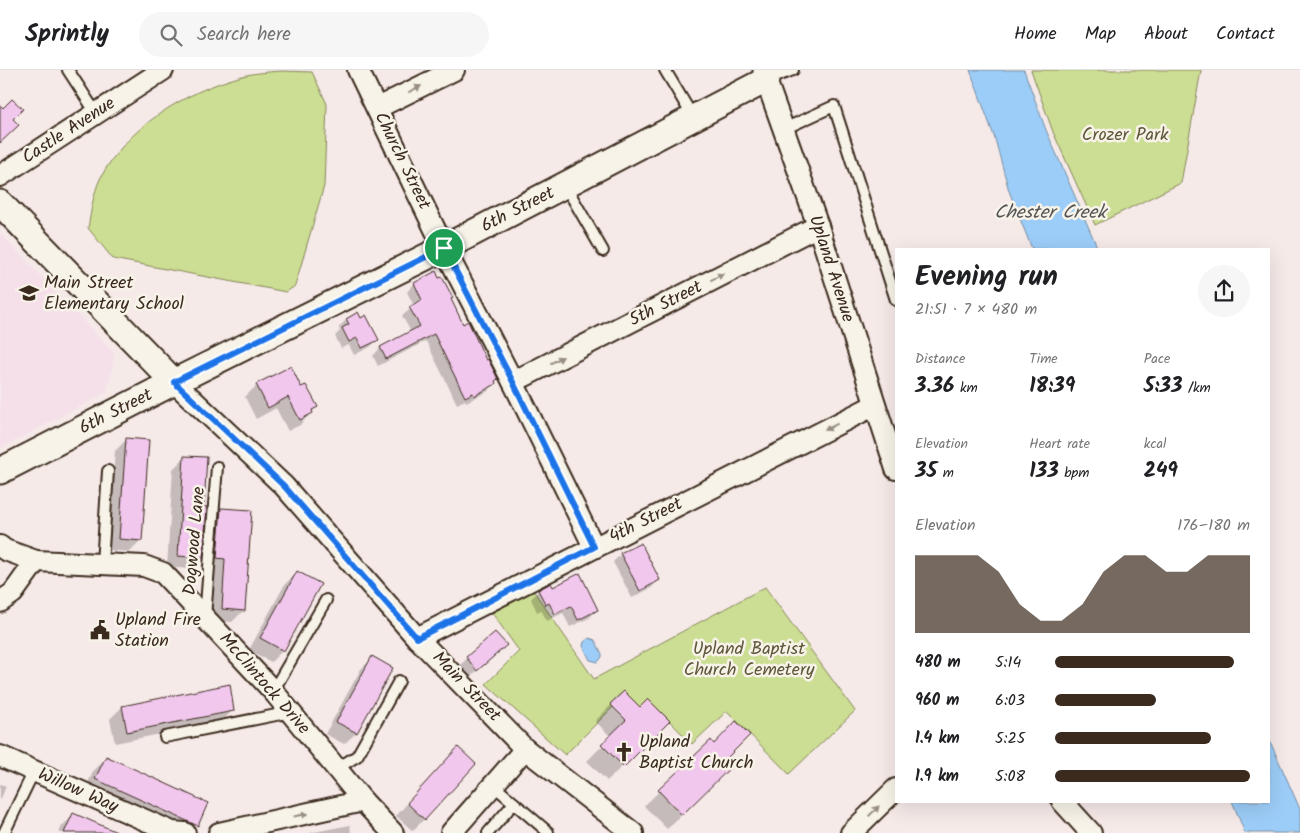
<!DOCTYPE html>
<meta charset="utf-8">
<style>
body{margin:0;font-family:Kalam,sans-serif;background:#f6f6f6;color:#202124;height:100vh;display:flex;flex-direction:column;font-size:19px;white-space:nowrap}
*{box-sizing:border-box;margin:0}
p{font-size:16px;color:#757577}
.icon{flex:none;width:28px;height:28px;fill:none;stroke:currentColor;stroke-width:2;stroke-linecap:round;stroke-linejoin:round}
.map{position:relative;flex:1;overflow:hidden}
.sheet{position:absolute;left:895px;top:178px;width:375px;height:555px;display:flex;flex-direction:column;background:#fff;border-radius:0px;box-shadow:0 5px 20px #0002}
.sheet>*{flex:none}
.pin{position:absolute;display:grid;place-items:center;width:42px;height:42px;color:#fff;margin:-21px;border:2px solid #fff;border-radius:50%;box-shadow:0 1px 5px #0007}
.round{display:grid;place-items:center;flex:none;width:52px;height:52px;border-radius:26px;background:#f6f6f6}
.head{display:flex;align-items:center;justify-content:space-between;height:85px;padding:0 20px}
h1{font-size:28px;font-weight:800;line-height:38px}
.stats{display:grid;grid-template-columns:repeat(3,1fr);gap:8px;height:85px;padding:5px 20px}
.stats div{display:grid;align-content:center}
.stats b{font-size:21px;font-weight:800}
.stats small{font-size:14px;font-weight:400}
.stats p{font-size:14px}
.chart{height:140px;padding:10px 20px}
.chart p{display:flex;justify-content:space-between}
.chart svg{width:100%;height:90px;margin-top:5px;fill:#3b2a1e;opacity:.7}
ul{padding:0 20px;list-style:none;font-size:16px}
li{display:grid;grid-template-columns:80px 60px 1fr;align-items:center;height:38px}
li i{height:12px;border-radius:6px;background:#3b2a1e}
header{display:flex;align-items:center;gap:30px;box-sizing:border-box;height:70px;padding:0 25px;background:#fff;border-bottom:1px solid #e0e0e0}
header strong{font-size:24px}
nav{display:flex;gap:28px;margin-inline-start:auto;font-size:18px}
.search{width:350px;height:45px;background:#f6f6f6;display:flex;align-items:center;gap:12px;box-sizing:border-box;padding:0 18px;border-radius:28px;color:#757577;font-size:19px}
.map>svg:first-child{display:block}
.built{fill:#f5e0ea}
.green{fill:#ccde93;stroke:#848458}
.water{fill:#9ccdf8;stroke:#758ca1}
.shadow{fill:#0003}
.building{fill:#f2c7ee;stroke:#3b2a1e}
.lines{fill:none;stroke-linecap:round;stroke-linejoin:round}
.service-casing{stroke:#3b2a1e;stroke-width:14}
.minor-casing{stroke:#3b2a1e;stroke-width:24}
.tertiary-casing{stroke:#3b2a1e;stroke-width:29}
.service{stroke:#f7f3e8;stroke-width:10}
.minor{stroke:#f7f3e8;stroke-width:20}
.tertiary{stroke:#f7f3e8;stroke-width:25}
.oneway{fill:#998e83}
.route-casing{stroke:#fff;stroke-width:10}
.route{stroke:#1a73e8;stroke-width:6}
.labels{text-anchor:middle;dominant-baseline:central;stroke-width:5;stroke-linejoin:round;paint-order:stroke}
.street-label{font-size:18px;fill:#3b2a1e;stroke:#f7f3e8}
.park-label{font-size:18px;fill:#5f573b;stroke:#f7f3e8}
.poi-label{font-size:18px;fill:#3b2a1e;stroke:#f7f3e8;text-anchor:start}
.water-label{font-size:19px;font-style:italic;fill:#535354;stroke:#f7f3e8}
</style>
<header>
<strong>Sprintly</strong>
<div class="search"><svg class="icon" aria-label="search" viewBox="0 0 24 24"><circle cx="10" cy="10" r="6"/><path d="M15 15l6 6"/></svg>Search here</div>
<nav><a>Home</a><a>Map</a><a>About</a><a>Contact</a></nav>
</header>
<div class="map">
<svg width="1300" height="763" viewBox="0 0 1300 763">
<rect width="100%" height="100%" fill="#f6eae9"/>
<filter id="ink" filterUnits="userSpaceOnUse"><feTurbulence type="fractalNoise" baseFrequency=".02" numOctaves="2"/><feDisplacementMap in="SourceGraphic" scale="10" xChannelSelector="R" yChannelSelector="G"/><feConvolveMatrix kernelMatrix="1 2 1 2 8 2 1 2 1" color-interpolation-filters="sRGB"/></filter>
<g filter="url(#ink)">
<path class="built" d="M0 163 115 284 107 322 0 379Z"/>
<g class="green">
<path d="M1031 0H1201L1181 113 1095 155 1053 62Z"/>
<path d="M281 1 312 2 327 34 324 116 295 216 286 222 113 189 88 158C91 142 93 124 100 109 126 58 184 22 239 7 252 3 267 2 281 1Z"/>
<path d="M765 517 855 641 789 704 727 641 692 674 648 629 640 637 624 621 610 634 613 637 565 685 486 614 519 581 492 543 533 520 594 609Z"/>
</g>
<g class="water">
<path d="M970 0H1024L1046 60 1098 179H1032L1009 121 995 69Z"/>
<path d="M589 568 595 570 602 584V587L598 592 590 590 583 576 584 572Z"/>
<path d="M1269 669 1300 739V763H1245L1232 731H1269Z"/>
</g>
<g class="shadow">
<path d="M435 203 495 314 487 322 466 332 465 330 457 334 426 271 378 296 373 286 380 278 411 262 402 246 414 236 407 222 414 214Z"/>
<path d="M357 244 360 250 378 269 370 277 354 285 349 275 341 278 335 266 340 261 339 257 346 250Z"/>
<path d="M257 315 301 319 316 337 300 355 288 361 276 338 256 349 245 327Z"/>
<path d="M126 370 141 470 129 482 107 480 115 381Z"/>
<path d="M185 387 203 438 202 487 190 499 167 497 173 399Z"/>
<path d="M221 439 244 540 232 552 210 551 214 500 209 451Z"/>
<path d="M621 484 659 510 651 518 632 528 613 492Z"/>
<path d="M297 503 319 515 283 580 271 592 249 580 285 514Z"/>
<path d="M550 515 552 518 597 540 589 548 570 557 563 543 547 551 541 540 537 542 531 529 538 521Z"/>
<path d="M495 563 497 583 469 608 459 596Z"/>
<path d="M373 588 392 598 356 663 344 674 325 664 361 599Z"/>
<path d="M624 622 640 638 668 651 607 711 587 691 611 667 595 651Z"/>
<path d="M122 637 233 640 221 652 115 673 110 649Z"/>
<path d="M711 671 732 694 667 759 644 736Z"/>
<path d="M106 688 197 755 189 763 84 721 94 700Z"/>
<path d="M446 691 424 749 413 761 396 746Z"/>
<path d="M0 714 6 716 0 731Z"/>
<path d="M74 745 116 763H59L62 756Z"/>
<path d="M350 755 351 763H309Z"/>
</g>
<g class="building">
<path d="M12 29 23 39 13 49 19 55 0 73V35L3 38Z"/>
<path d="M436 201 439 208 442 207 453 228 451 229 463 254 468 251 486 290 488 289 498 309 495 311 496 314 474 326 473 323 465 327 434 264 386 289 380 277 420 256 409 237 422 230 414 213Z"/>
<path d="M358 242 361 248 366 245 379 270 362 278 357 268 349 272 342 258 349 254 346 249Z"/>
<path d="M291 296 301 317 306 315 318 337 312 340 313 343 300 350 288 327 268 338 256 314Z"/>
<path d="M126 368 149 370 142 471 119 469Z"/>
<path d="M184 386 207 387 204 437H207L203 488 178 486Z"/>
<path d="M221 438 252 440 245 541 222 539 225 489 217 488Z"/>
<path d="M641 473 660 510 640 521 620 483Z"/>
<path d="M297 501 321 514 284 581 260 568Z"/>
<path d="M580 503 598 540 578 550 571 536 555 544 549 533 546 535 538 520 551 513 553 517Z"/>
<path d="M495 562 507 575 477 601 466 587Z"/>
<path d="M372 586 393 598 357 663 336 652Z"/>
<path d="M230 614 234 641 127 662 122 636Z"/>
<path d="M624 621 640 637 648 629 670 651 624 697 601 674 626 650 610 634Z"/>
<path d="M736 651 750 665 728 687 734 694 682 745 658 720 711 670 714 674Z"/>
<path d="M458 677 476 694 425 750 407 733Z"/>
<path d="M106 686 208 733 198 756 95 709Z"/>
<path d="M73 743 119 763H64Z"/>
</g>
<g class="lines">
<defs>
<g id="service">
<path d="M68 0 96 43"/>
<path d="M665 0 693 47"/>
<path d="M766 10 793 0"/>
<path d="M784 59 834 36 896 230"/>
<path d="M565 115 603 181"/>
<path d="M102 494 108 401"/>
<path d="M205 547 217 397"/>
<path d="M273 621 326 530"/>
<path d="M165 667 291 642"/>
<path d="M336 699 357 686 399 611"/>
<path d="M493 715 548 762 547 763"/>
<path d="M4 763 34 701"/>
<path d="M488 763 514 733"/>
</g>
<g id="minor">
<path d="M358 0 444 178 513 312 594 477"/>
<path d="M766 10 818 156 896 399"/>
<path d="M377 38 454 0"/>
<path d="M0 106 163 0"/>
<path d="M174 312 284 416 417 568 525 679 633 763"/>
<path d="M513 312 818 156"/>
<path d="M0 476 5 480 36 491 144 496 163 503 273 621 363 731 393 763"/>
<path d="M0 532 13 523 36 491"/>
<path d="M417 568 875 335"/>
<path d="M0 686 172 762 185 763"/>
<path d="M1062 731 1091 763"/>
<path d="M219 763 363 731"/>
<path d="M451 763 525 679"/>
<path d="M851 763 896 719"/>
</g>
<g id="tertiary">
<path d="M0 133 174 312"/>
<path d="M0 401 174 312 444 178 766 10V0"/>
</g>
</defs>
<use href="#service" class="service-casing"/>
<use href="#minor" class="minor-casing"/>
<use href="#tertiary" class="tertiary-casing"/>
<use href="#service" class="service"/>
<use href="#minor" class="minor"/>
<use href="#tertiary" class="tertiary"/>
</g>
<defs><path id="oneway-solid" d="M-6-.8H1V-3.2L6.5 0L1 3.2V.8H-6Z" transform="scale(1.25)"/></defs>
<g class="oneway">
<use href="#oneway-solid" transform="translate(415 19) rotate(-27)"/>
<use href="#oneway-solid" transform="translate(717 207) rotate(-27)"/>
<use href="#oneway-solid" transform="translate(557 290) rotate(-27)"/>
<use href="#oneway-solid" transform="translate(831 357) rotate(153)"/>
<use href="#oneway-solid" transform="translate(874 741) rotate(-44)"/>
<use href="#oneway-solid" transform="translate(301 745) rotate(-12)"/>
</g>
</g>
<g class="lines" filter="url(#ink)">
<defs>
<path id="route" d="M444 178 513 312 594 477 417 568 284 416 174 312Z"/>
</defs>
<use href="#route" class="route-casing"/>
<use href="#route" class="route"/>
</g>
<defs>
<symbol id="school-bare" viewBox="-9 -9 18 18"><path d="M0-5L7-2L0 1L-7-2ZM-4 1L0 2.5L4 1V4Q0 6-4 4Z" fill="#3b2a1e" stroke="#f7f3e8" stroke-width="2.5" paint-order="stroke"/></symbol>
<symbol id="civic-bare" viewBox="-9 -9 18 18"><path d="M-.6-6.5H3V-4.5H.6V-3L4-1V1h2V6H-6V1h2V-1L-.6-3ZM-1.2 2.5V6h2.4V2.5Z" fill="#3b2a1e" stroke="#f7f3e8" stroke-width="2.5" paint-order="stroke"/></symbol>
<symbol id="church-bare" viewBox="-9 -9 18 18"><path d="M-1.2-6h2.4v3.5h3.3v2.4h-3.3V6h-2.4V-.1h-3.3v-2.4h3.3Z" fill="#3b2a1e" stroke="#f7f3e8" stroke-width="2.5" paint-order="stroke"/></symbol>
</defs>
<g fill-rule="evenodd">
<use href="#school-bare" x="15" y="209" width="28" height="28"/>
<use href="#civic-bare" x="86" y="546" width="28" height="28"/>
<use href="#church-bare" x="610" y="668" width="28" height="28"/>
</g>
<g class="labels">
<g class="street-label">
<text transform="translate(69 61) rotate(-33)">Castle Avenue</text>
<text transform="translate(402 91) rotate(64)">Church Street</text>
<text transform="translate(518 140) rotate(-27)">6th Street</text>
<text transform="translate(831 199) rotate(72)">Upland Avenue</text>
<text transform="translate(666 234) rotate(-27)">5th Street</text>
<text transform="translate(116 342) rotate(-27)">6th Street</text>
<text transform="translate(646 451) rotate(-27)">4th Street</text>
<text transform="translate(195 471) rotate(-85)">Dogwood Lane</text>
<text transform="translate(264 614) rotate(49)">McClintock Drive</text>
<text transform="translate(466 617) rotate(46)">Main Street</text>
<text transform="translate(78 721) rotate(24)">Willow Way</text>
</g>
<g class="park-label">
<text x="1125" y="65">Crozer Park</text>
<text x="749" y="579">Upland Baptist<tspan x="749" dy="21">Church Cemetery</tspan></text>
</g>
<g class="poi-label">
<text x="44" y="213">Main Street<tspan x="44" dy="21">Elementary School</tspan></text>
<text x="115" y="550">Upland Fire<tspan x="115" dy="21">Station</tspan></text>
<text x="639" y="672">Upland<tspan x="639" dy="21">Baptist Church</tspan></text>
</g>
<g class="water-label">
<text x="1050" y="143">Chester Creek</text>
</g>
</g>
</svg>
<div class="pin" style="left:444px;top:178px;background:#1e9e55"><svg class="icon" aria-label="arrive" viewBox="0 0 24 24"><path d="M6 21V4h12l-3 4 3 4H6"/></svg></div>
<section class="sheet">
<div class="head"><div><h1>Evening run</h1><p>21:51 · 7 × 480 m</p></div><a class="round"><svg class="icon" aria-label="share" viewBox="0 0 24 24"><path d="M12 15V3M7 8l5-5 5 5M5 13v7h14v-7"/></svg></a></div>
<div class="stats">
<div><p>Distance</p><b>3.36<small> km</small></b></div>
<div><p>Time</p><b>18:39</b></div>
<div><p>Pace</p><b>5:33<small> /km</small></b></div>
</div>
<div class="stats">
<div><p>Elevation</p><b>35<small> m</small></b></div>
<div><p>Heart rate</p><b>133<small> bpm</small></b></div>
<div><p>kcal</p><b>249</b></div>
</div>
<div class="chart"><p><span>Elevation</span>176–180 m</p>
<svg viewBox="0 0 160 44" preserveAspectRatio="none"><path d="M0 44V6L10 6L20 6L30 6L40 14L50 30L60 38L70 38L80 30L90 14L100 6L110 6L120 14L130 14L140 6L150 6L160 6V44z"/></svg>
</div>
<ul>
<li><b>480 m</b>5:14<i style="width:92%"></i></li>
<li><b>960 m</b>6:03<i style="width:52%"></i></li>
<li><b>1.4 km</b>5:25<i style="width:80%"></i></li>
<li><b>1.9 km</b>5:08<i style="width:100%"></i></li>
</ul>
</section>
</div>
